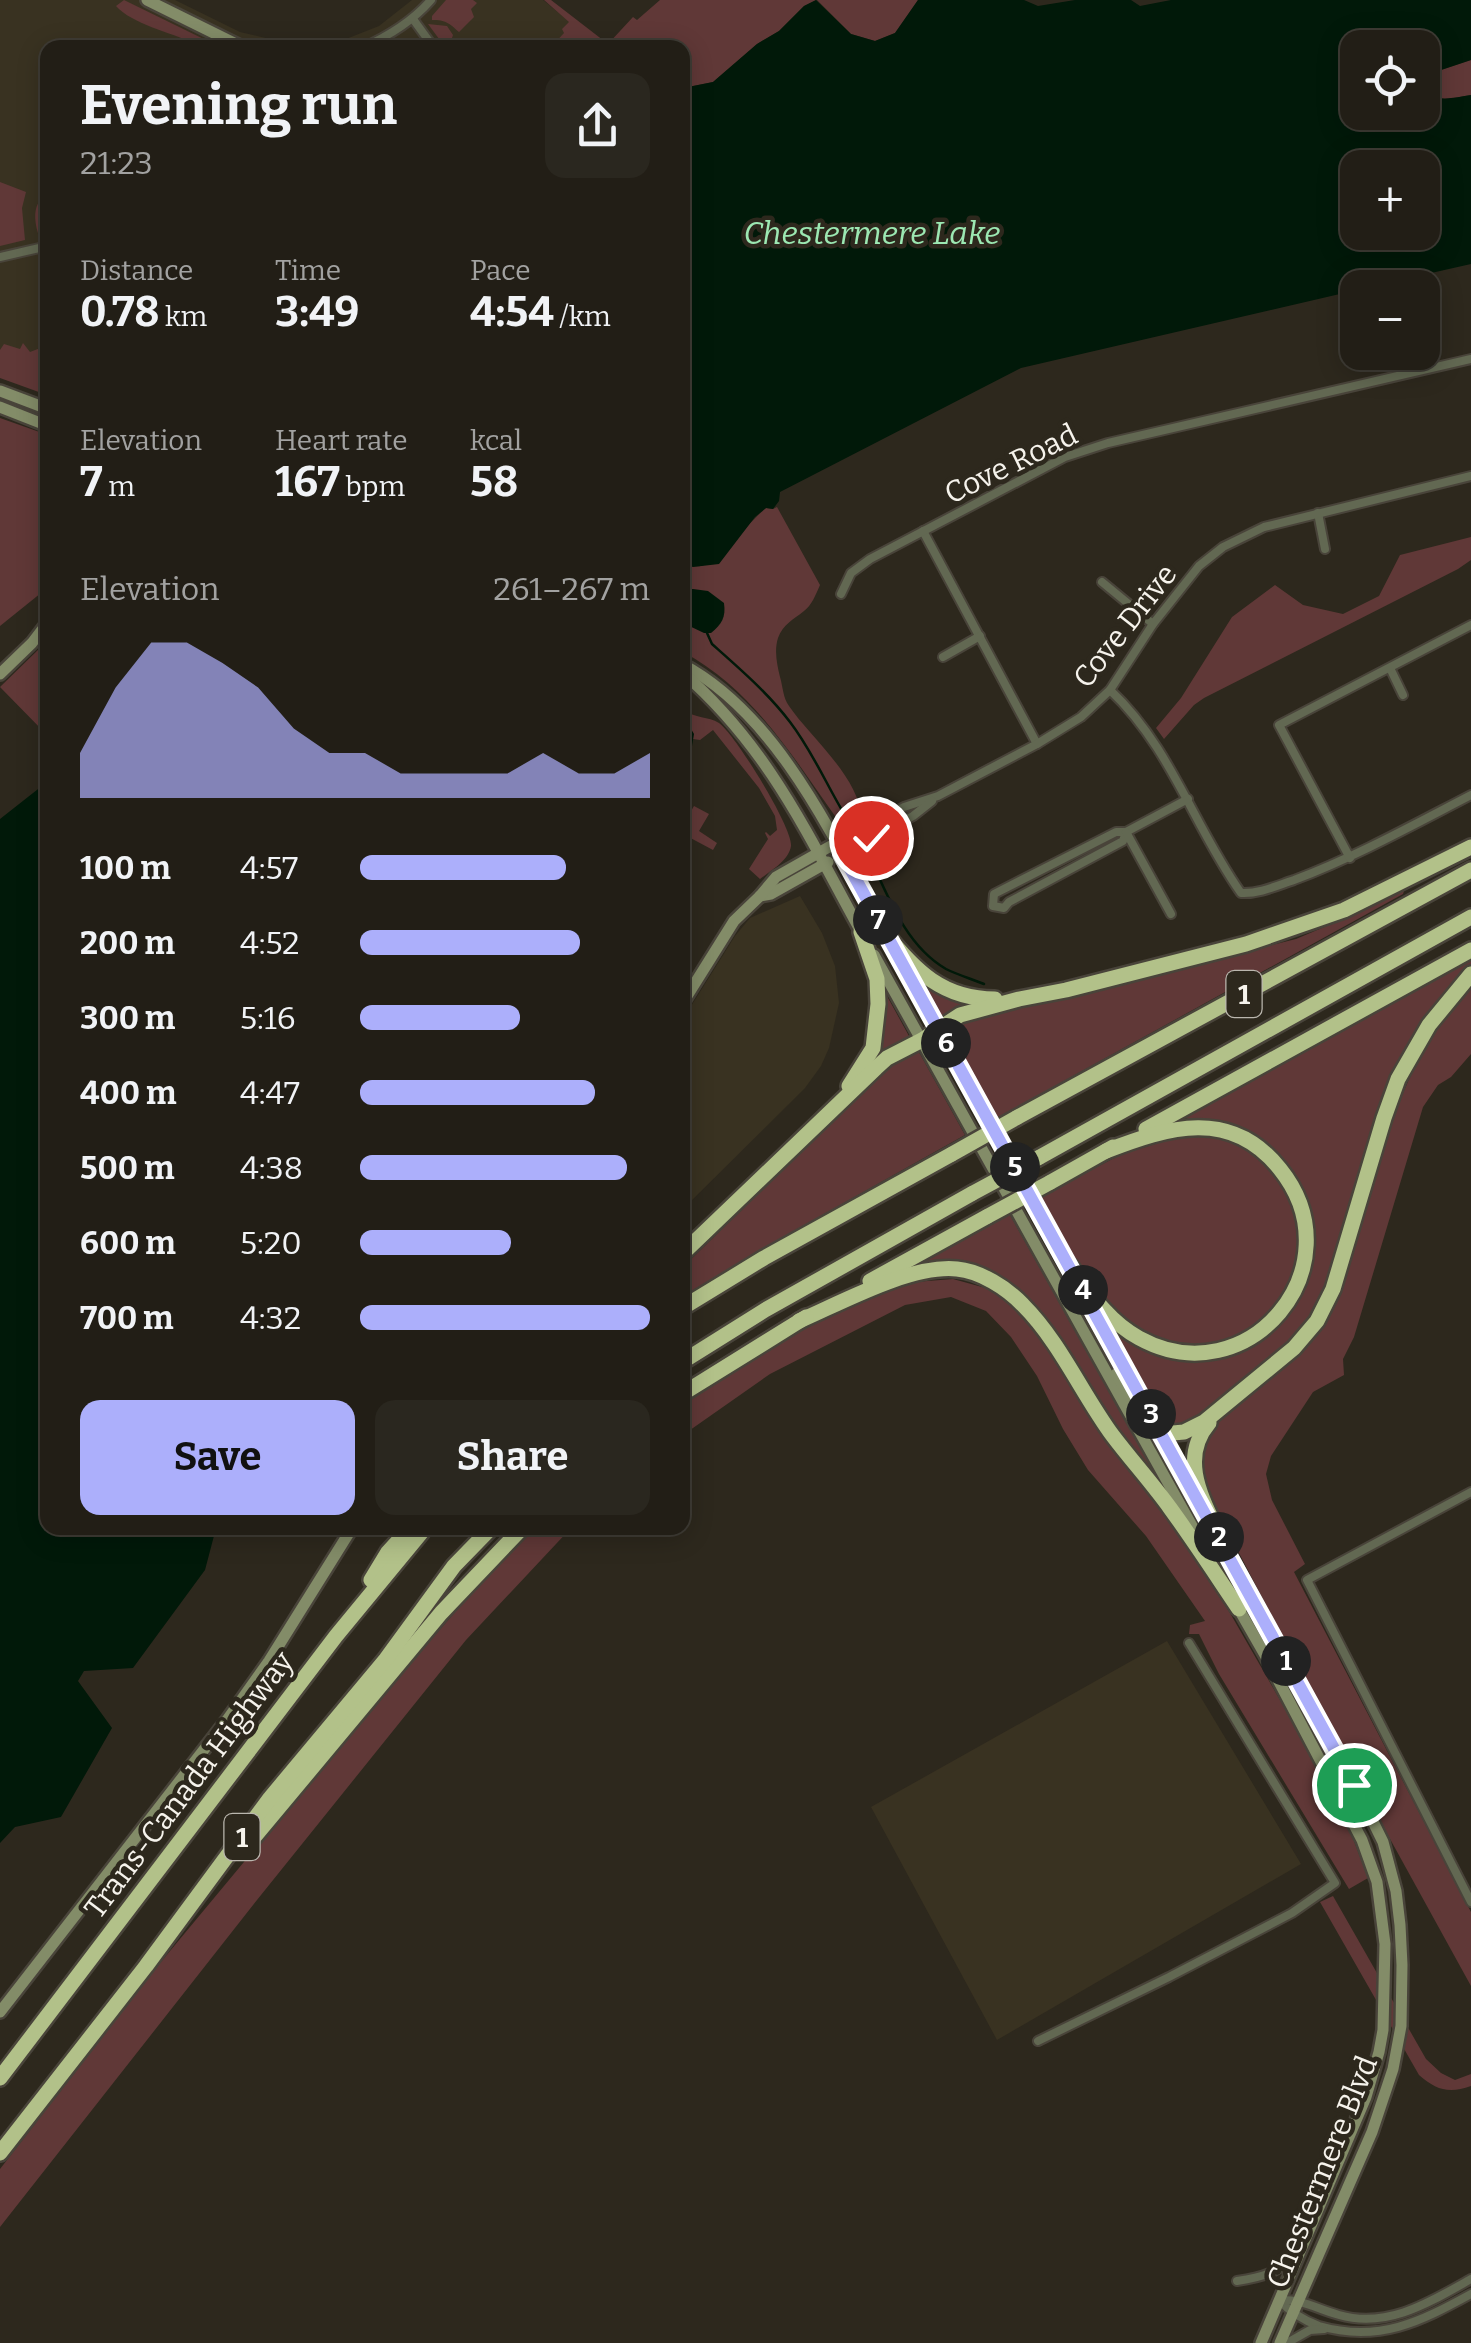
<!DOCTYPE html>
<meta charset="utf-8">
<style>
body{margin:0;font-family:Bitter,serif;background:#2a271f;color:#f1f3f6;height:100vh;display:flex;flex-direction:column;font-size:38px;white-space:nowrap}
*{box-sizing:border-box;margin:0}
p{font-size:32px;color:#a2a2a1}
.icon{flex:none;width:55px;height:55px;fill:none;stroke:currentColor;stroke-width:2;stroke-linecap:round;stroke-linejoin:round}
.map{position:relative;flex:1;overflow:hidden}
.drawer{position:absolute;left:40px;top:40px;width:650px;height:1495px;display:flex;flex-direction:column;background:#221e16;border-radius:20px;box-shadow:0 5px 25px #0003,0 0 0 2px #3f3c35}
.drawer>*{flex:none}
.buttons{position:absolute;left:1340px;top:30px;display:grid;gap:20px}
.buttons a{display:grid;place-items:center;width:100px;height:100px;border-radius:20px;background:#221e16;box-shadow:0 5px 25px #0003,0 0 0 2px #3f3c35;font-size:50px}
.pin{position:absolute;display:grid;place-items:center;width:85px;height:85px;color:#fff;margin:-42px;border:5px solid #fff;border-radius:50%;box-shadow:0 2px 10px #0007}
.km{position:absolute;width:50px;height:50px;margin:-25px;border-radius:50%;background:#222;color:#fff;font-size:28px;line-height:50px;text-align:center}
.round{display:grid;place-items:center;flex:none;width:105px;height:105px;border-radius:20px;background:#2a271f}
.overview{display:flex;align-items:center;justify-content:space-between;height:170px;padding:0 40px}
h1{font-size:55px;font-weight:700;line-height:75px}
.metrics{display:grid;grid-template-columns:repeat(3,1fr);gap:15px;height:170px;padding:10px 40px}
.metrics div{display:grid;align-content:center}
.metrics b{font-size:42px;font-weight:700}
.metrics small{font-size:28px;font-weight:400}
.metrics p{font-size:28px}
.chart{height:280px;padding:20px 40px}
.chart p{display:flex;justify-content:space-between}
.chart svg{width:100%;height:180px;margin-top:10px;fill:#acaffb;opacity:.7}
.cta{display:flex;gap:20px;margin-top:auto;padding:20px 40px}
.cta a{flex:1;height:115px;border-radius:20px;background:#acaffb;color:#111;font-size:40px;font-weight:700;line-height:115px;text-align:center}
.cta a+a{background:#2a271f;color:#f1f3f6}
ul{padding:0 40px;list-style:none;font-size:32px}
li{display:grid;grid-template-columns:160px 120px 1fr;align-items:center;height:75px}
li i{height:25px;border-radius:12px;background:#acaffb}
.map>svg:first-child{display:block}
.built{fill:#393221}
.green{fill:#603837}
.water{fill:#011909;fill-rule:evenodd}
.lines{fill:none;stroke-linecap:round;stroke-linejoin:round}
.stream{stroke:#011909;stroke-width:2.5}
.street-casing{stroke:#49443a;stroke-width:12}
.secondary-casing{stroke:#49443a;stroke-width:16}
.highway-casing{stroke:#49443a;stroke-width:20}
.street{stroke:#626852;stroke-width:8}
.secondary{stroke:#838c68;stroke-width:11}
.highway{stroke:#b2c189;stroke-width:15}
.highway-bridge-casing{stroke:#49443a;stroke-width:20;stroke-linecap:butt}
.highway-bridge{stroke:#b2c189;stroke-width:15}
.route-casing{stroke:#fff;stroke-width:20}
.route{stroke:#acaffb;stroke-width:12}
.labels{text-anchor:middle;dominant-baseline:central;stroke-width:9;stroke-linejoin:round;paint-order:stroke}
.shield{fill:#2d281d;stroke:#bab6ae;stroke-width:2.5}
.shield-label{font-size:28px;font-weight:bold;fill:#f6f3ec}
.street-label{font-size:30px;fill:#f6f3ec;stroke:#2d281d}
.water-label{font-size:32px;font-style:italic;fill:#9ce8b2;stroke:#2d281d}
</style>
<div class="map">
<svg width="1471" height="2343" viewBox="0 0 1471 2343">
<rect width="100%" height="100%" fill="#2d281d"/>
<g class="built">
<path d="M0 0H175L240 32 291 44 326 43 346 39 379 26 412 0H543L601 47 48 48 47 383 0 365Z"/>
<path d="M800 896 822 933 835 966 839 1003 829 1048 821 1066 805 1088 683 1209V1019L735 936 750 918Z"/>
<path d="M1167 1641 1301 1864 997 2040 871 1807Z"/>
</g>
<g class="green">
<path d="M124 0 220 47H192L193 43C170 32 132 24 116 6Z"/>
<path d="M446 0H473L477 3 471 9 474 17 459 32C449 23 446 20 432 20V16Z"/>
<path d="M544 0H551L608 44 633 17 637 20 660 0H816L804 6 779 31 757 44 713 82 683 88 682 48 604 47 593 40 585 47H551L564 33 562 29 569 22Z"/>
<path d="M817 0H918L895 33 875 41 851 34Z"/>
<path d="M428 24 447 26 453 35 452 38 459 47H445Z"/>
<path d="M1471 60V95L1443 100 1434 98C1429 90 1425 83 1429 74Z"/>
<path d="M0 182 26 192 22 208 25 240 0 246Z"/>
<path d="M42 198H47L44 206 47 208V235L39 236C35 224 32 208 42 198Z"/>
<path d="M23 343 30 352 43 347 47 353V395L0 378V350L4 344 20 349Z"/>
<path d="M0 418 48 435 47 570 41 593 0 626Z"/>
<path d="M777 507 820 585C816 594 812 605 804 611 793 620 783 624 778 638 774 651 777 664 780 677 783 687 783 698 789 706 809 736 867 784 860 823 849 824 844 823 835 816 791 754 752 689 683 652L682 564C690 566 699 568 707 564 719 559 751 520 766 508L773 509Z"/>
<path d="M1471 537V560L1458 569 1204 698 1194 705 1164 739 1156 728 1181 698 1232 617 1275 585 1303 605 1343 614 1379 596 1400 555Z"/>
<path d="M47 637V735L0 687 41 647Z"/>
<path d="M682 709C696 719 708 716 719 723 735 734 793 828 791 846 789 860 772 870 760 879L749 869 768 839 765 833 766 832 770 836 777 830 775 816 759 788 713 730 700 740 693 739C694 728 683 720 682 709Z"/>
<path d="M694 806 709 814 699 831 717 843 713 850 683 834V825Z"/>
<path d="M1399 890 1404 891 1403 894 997 1118 949 1032 957 1023 990 1012 1046 1001 1296 939 1350 916Z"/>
<path d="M1471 956V966L1448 989 1407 1047 1385 1090 1327 1288C1318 1305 1309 1320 1296 1335 1279 1353 1206 1419 1184 1426 1181 1427 1173 1427 1169 1427L1120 1340 1118 1331C1145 1351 1171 1360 1204 1356 1217 1355 1230 1354 1242 1349 1320 1318 1337 1202 1272 1151 1264 1145 1256 1136 1247 1132 1226 1123 1201 1125 1180 1116Z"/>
<path d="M921 982 969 1003 967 1007 942 1018Z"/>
<path d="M1471 984V1054L1451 1077 1438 1085 1423 1107 1354 1337 1343 1359 1344 1375 1313 1392 1271 1456 1266 1474 1272 1500 1305 1564 1294 1572 1471 1912V1986L1346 1759 1212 1501C1206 1490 1201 1479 1200 1465 1196 1418 1281 1377 1309 1344 1319 1333 1326 1318 1334 1305 1347 1282 1353 1251 1360 1225 1381 1153 1399 1082 1443 1020 1452 1007 1460 994 1471 984Z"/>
<path d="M887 996 909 1036 876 1059 875 1056 882 1035 885 999Z"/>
<path d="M919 1052 965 1135 769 1245 683 1296V1267L897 1059Z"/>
<path d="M1185 1135C1195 1136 1206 1135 1216 1137 1275 1150 1311 1215 1294 1272 1292 1282 1285 1291 1280 1299 1243 1355 1170 1357 1120 1316 1086 1287 1063 1234 1041 1196L1122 1154Z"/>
<path d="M1009 1213 1153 1470 1148 1472C1136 1456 1123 1440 1111 1422 1077 1371 1045 1294 985 1269 963 1259 947 1264 924 1261Z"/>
<path d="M953 1279 993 1290 1027 1317 1088 1412 1133 1476 1172 1524 1230 1613 1318 1766 1351 1833 1368 1878 1349 1889 1219 1674 1199 1634H1189L1190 1625 1205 1621 1146 1536 1088 1470 1063 1429 1037 1376 1011 1337 986 1311 951 1297 905 1305 770 1374 683 1435 682 1404 802 1330 850 1306 902 1283Z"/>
<path d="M533 1528H571L466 1640 257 1900 0 2227V2169L155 1969 372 1708 481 1582Z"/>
<path d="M1333 1896 1426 2059 1441 2073 1455 2080 1471 2074V2086C1449 2094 1436 2090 1419 2075L1320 1902Z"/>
</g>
<g class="water">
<path d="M816 0 851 34 875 41 895 33 918 0H1024L1038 6 1075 0H1131L1140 6 1171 0H1471V60L1429 74C1422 107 1450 98 1471 95V264L1369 287 1358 288 1357 290 1021 368 780 492 779 501 773 509 766 508 755 517 719 564 693 567 683 564V88L713 82 757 44 779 31 804 6ZM1358 48H1422V112H1358ZM1358 168H1422V232H1358Z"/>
<path d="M693 589 708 591 724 603C726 617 722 624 711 633H704L683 623V590Z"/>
<path d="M683 715 694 734 686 782 683 781Z"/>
<path d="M47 782 48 1528H219L215 1532 205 1570 133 1668 84 1671 78 1681 112 1728 61 1817 15 1827 0 1843V819Z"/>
</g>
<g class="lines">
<g class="stream">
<path d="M707 633 712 644C739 668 768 693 790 722 813 752 827 786 846 817"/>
<path d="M873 864C890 902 908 947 946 969 958 975 972 979 984 984"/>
</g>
<defs>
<g id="street">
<path d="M413 19 434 48"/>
<path d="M362 48C389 36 412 22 431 0"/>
<path d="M0 257 48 246"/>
<path d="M1318 513 1325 549"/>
<path d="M923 531 1037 744"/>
<path d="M1102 582 1153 624"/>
<path d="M841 594 851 573 870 559 1065 457 1108 443 1471 359"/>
<path d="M943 657 980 636"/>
<path d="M1390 668 1403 695"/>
<path d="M1110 690C1171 747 1194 827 1241 893 1259 894 1276 886 1294 880 1355 857 1413 825 1471 795"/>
<path d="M1126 832 1123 841 1009 902 1004 908 993 906 994 894 1116 832H1126L1188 799"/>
<path d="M1126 832 1171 914"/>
<path d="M836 843 904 807 938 796 1037 744 1081 717 1110 690 1153 624 1199 566 1223 547 1264 527 1471 476"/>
<path d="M842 854 913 816 932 801"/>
<path d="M1350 858 1279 725 1471 625"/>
<path d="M1471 1492 1307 1580 1471 1902"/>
<path d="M1038 2041 1169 1977 1292 1913 1335 1883 1189 1643"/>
<path d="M1237 2281C1264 2277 1275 2273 1297 2256"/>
<path d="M1279 2300C1291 2313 1303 2320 1319 2326 1379 2343 1420 2322 1471 2294"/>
<path d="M1279 2300C1304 2299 1316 2309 1339 2315 1388 2329 1430 2302 1471 2279"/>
<path d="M1287 2343 1310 2330 1324 2329"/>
</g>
<g id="secondary">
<path d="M147 0 244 48"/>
<path d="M0 391 48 409"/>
<path d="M0 407 48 426"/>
<path d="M682 664C780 716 836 843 887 937"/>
<path d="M682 672C771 749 810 840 865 939"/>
<path d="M0 674 32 643 48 622"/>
<path d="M760 896 771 894 828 862"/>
<path d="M896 953 1074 1273"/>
<path d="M874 955 1201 1542"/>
<path d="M682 1004 734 921 760 896 776 877 836 843"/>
<path d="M1088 1298 1197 1497"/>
<path d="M1116 1374 1141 1414 1154 1428"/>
<path d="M1221 1539 1355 1785 1383 1842 1396 1891 1400 1925 1402 1965 1401 2026 1393 2069 1372 2132 1280 2343"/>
<path d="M1237 1606 1265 1655 1362 1840 1377 1882 1385 1944 1383 2030 1379 2052 1366 2097 1261 2343"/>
<path d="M0 2012 227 1720 269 1661 352 1528"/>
</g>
<g id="highway">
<path d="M885 933C915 971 943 999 995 999"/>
<path d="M849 1086 873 1048 878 1004 877 979 861 932"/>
<path d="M1016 1118 1471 870"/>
<path d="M1146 1129 1471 950"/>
<path d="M1038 1158 1471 917"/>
<path d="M1049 1183 1113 1147"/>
<path d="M682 1254 876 1068 887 1058 922 1040 960 1015 1019 999 1066 990 1246 944 1344 910 1471 847"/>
<path d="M1071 1267C1090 1293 1109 1322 1139 1338 1248 1398 1358 1266 1280 1169 1231 1107 1168 1127 1106 1151"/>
<path d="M870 1281 988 1216"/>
<path d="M682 1308 764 1258 952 1154"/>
<path d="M799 1321C841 1303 911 1264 957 1269 980 1271 1007 1288 1023 1305 1060 1342 1082 1394 1113 1436 1132 1461 1152 1483 1170 1508 1194 1541 1216 1575 1239 1609"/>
<path d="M682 1362 765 1310 973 1193"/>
<path d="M682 1394 806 1317"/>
<path d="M1209 1423C1176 1462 1207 1506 1224 1546"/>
<path d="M1162 1434 1184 1432 1204 1422 1294 1348 1317 1321 1333 1289 1384 1118 1398 1079 1429 1025 1471 974"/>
<path d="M371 1580 388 1552 410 1528"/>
<path d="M246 1847 441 1613 522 1528"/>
<path d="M0 2078 336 1636 425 1528"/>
<path d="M0 2153 146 1966 270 1798 386 1659 454 1566 491 1528"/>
</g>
</defs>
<use href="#street" class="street-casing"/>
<use href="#secondary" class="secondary-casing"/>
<use href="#highway" class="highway-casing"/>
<use href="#street" class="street"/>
<use href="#secondary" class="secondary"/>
<use href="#highway" class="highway"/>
<defs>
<g id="highway-bridge">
<path d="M952 1154 1016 1118"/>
<path d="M973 1193 1038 1158"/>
<path d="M988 1216 1049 1183"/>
</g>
</defs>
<use href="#highway-bridge" class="highway-bridge-casing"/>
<use href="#highway-bridge" class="highway-bridge"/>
</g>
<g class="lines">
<defs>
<path id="route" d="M871 838 842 854 1354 1785"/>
</defs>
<use href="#route" class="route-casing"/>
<use href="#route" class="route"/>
</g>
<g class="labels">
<g class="shield">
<rect x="1226.5" y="971" width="35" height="46" rx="8"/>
<rect x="224.5" y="1814" width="35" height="46" rx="8"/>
</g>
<g class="shield-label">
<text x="1244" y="994">1</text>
<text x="242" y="1837">1</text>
</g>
<g class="street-label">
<text transform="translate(1011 464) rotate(-26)">Cove Road</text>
<text transform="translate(1125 626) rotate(-52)">Cove Drive</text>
<text transform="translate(189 1785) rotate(-53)">Trans-Canada Highway</text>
<text transform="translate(1322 2172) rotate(-68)">Chestermere Blvd</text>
</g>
<g class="water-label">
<text x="872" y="233">Chestermere Lake</text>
</g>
</g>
</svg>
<div class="buttons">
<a><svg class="icon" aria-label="locate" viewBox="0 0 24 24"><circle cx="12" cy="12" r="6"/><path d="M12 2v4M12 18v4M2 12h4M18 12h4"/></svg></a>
<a>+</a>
<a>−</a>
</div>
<div class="pin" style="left:1354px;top:1785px;background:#1e9e55"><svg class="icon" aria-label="arrive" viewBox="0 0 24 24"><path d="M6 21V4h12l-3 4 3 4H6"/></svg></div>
<div class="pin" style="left:871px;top:838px;background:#d93025"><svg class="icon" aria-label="check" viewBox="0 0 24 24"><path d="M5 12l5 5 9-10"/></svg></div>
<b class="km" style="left:1286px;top:1661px">1</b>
<b class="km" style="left:1219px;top:1537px">2</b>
<b class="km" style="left:1151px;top:1414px">3</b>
<b class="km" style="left:1083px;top:1290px">4</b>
<b class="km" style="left:1015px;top:1167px">5</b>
<b class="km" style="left:946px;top:1043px">6</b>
<b class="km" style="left:878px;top:920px">7</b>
<section class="drawer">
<div class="overview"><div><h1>Evening run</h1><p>21:23</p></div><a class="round"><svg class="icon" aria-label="share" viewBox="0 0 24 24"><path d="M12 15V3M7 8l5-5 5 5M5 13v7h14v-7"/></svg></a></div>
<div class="metrics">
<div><p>Distance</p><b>0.78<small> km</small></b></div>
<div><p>Time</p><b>3:49</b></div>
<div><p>Pace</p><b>4:54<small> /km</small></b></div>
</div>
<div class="metrics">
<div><p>Elevation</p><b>7<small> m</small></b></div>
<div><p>Heart rate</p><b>167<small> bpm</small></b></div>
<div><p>kcal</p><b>58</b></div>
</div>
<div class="chart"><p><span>Elevation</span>261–267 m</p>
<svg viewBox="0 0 160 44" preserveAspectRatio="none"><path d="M0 44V33L10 17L20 6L30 6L40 11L50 17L60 27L70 33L80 33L90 38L100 38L110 38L120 38L130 33L140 38L150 38L160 33V44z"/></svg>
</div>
<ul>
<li><b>100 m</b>4:57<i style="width:71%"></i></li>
<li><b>200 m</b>4:52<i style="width:76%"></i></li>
<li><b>300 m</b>5:16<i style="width:55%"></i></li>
<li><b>400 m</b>4:47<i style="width:81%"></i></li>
<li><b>500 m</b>4:38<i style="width:92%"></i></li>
<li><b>600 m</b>5:20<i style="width:52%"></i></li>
<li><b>700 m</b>4:32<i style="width:100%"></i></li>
</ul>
<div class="cta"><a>Save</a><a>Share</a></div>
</section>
</div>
